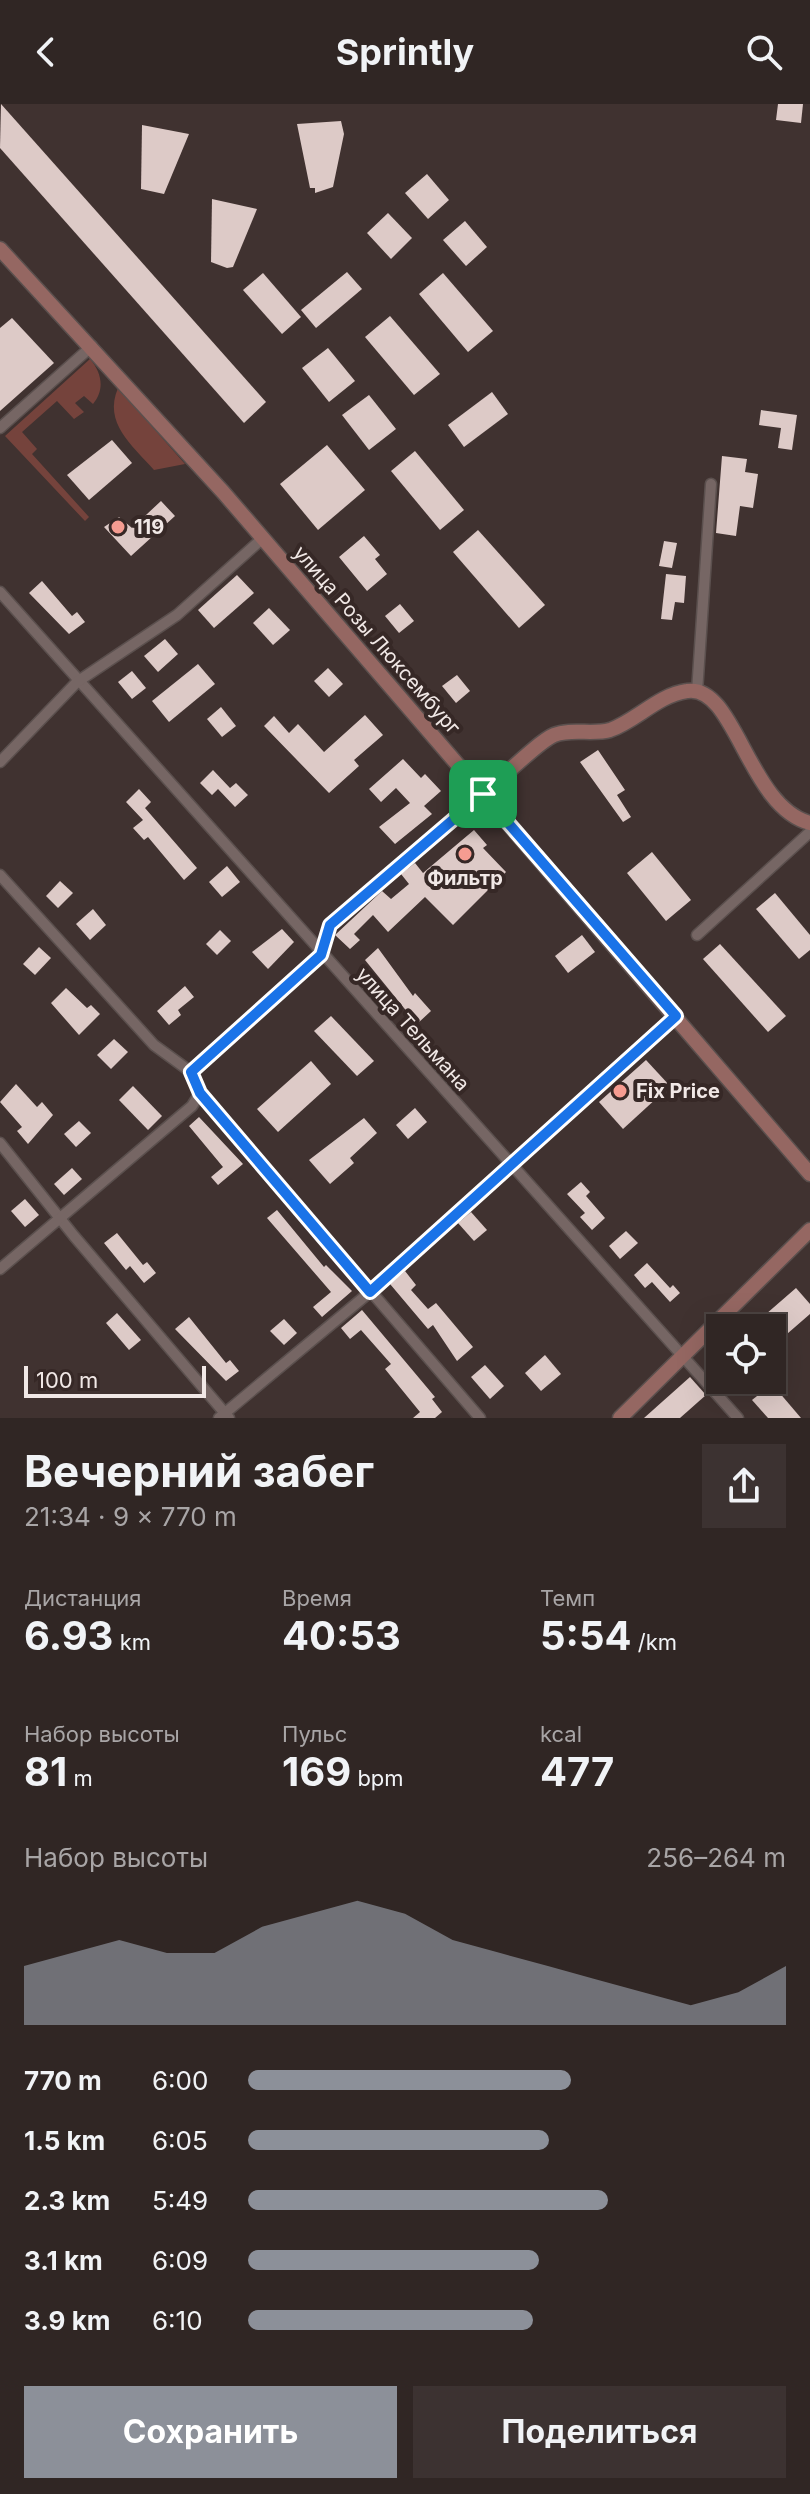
<!DOCTYPE html>
<html lang="ru">
<meta charset="utf-8">
<style>
body{margin:0;font-family:Inter,sans-serif;background:#3c3231;color:#f1f3f6;height:100vh;display:flex;flex-direction:column;font-size:30px;white-space:nowrap}
*{box-sizing:border-box;margin:0}
p{font-size:26px;color:#a8a5a6}
.icon{flex:none;width:44px;height:44px;fill:none;stroke:currentColor;stroke-width:2;stroke-linecap:round;stroke-linejoin:round}
.map{position:relative;height:1314px;overflow:hidden}
.drawer{display:flex;flex-direction:column;background:#302624;flex:1}
.drawer>*{flex:none}
.controls{position:absolute;left:706px;top:1210px;display:grid;gap:16px}
.controls a{display:grid;place-items:center;width:80px;height:80px;border-radius:0px;background:#302624;box-shadow:0 8px 32px #0002,0 0 0 2px #4b4341;font-size:40px}
.scale{position:absolute;left:24px;bottom:20px;width:182px;box-sizing:border-box;padding-left:8px;border:4px solid #f1e8e6;border-top:0;font-size:22px;line-height:28px;white-space:nowrap;color:#f1e8e6;-webkit-text-stroke:6px #362826;paint-order:stroke}
.pin{position:absolute;display:grid;place-items:center;width:68px;height:68px;color:#fff;margin:-34px;border-radius:16px;box-shadow:0 4px 12px #0006}
.round{display:grid;place-items:center;flex:none;width:84px;height:84px;border-radius:0px;background:#3c3231}
.overview{display:flex;align-items:center;justify-content:space-between;height:136px;padding:0 24px}
h1{font-size:44px;font-weight:700;line-height:60px}
.metrics{display:grid;grid-template-columns:repeat(3,1fr);gap:12px;height:136px;padding:8px 24px}
.metrics div{display:grid;align-content:center}
.metrics b{font-size:40px;font-weight:700}
.metrics small{font-size:22px;font-weight:400}
.metrics p{font-size:22px}
.chart{height:224px;padding:16px 24px}
.chart p{display:flex;justify-content:space-between}
.chart svg{width:100%;height:144px;margin-top:8px;fill:#8c9099;opacity:.7}
.button{display:flex;gap:16px;margin-top:auto;padding:16px 24px}
.button a{flex:1;height:92px;border-radius:0px;background:#8c9099;color:#fff;font-size:32px;font-weight:700;line-height:92px;text-align:center}
.button a+a{background:#3c3231;color:#f1f3f6}
ul{padding:0 24px;list-style:none;font-size:26px}
li{display:grid;grid-template-columns:128px 96px 1fr;align-items:center;height:60px}
li i{height:20px;border-radius:10px;background:#8c9099}
header{display:flex;justify-content:space-between;align-items:center;height:104px;padding:0 24px;background:#302624;font-size:36px;font-weight:700}
.map>svg:first-child{display:block}
.green{fill:#75433c}
.building{fill:#ddcac7}
.lines{fill:none;stroke-linecap:round;stroke-linejoin:round}
.street-casing{stroke:#5b504e;stroke-width:13}
.secondary-casing{stroke:#5b504e;stroke-width:17}
.street{stroke:#766664;stroke-width:10}
.secondary{stroke:#956762;stroke-width:14}
.route-casing{stroke:#fff;stroke-width:16}
.route{stroke:#1a73e8;stroke-width:10}
.poi-dot{fill:#f59c91;stroke:#362826;stroke-width:3}
.labels{text-anchor:middle;dominant-baseline:central;stroke-width:8;stroke-linejoin:round;paint-order:stroke}
.poi-label{font-size:20px;font-weight:bold;fill:#f1e8e6;stroke:#362826;text-anchor:start}
.street-label{font-size:20px;fill:#f1e8e6;stroke:#362826}
</style>
<header><svg class="icon" aria-label="back" viewBox="0 0 24 24"><path d="M15 5l-7 7 7 7"/></svg>Sprintly<svg class="icon" aria-label="search" viewBox="0 0 24 24"><circle cx="10" cy="10" r="6"/><path d="M15 15l6 6"/></svg></header>
<div class="map">
<svg width="810" height="1314" viewBox="0 0 810 1314">
<rect width="100%" height="100%" fill="#403230"/>
<g class="green">
<path d="M90 255C102 269 105 286 93 300L84 292 75 299 84 308 74 315 57 297 22 328 37 345 32 350 89 413 85 417 5 332Z"/>
<path d="M118 284 185 360 154 366C132 341 103 319 118 284Z"/>
</g>
<g class="building">
<path d="M1 0 266 298 244 319 0 44Z"/>
<path d="M778 0H803L801 19 776 16Z"/>
<path d="M341 17 344 30 333 83 315 89V84H310L297 20Z"/>
<path d="M142 21 189 30 164 90 141 85Z"/>
<path d="M427 70 449 96 428 115 405 89Z"/>
<path d="M212 95 257 105 233 163 227 164 211 158Z"/>
<path d="M388 109 412 134 391 155 367 129Z"/>
<path d="M465 117 487 143 466 162 443 136Z"/>
<path d="M347 168 362 185 316 224 301 206Z"/>
<path d="M263 169 301 213 282 230 243 186Z"/>
<path d="M443 169 493 227 468 248 419 190Z"/>
<path d="M390 212 440 270 414 291 365 233Z"/>
<path d="M12 214 54 259 0 307V224Z"/>
<path d="M328 244 355 277 329 298 302 264Z"/>
<path d="M492 288 508 310 464 343 448 321Z"/>
<path d="M369 291 396 325 369 346 342 311Z"/>
<path d="M761 306 797 311 792 346 778 344 781 324 759 321Z"/>
<path d="M112 336 132 359 89 396 67 371Z"/>
<path d="M327 341 365 386 318 426 280 380Z"/>
<path d="M415 347 464 406 440 426 391 367Z"/>
<path d="M722 352 747 355 745 368 758 370 753 404 740 402 736 432 716 429Z"/>
<path d="M161 397 175 412 131 452 104 423 119 413 132 424Z"/>
<path d="M478 426 545 501 519 524 453 448Z"/>
<path d="M364 432 380 451 375 455 387 470 367 487 339 453Z"/>
<path d="M664 437 677 439 672 464 659 462Z"/>
<path d="M666 470 686 472 684 499 675 498 672 516 661 515Z"/>
<path d="M237 471 254 489 214 524 198 506Z"/>
<path d="M42 477 72 512 77 508 85 518 69 530 29 489Z"/>
<path d="M400 500 414 517 399 529 385 512Z"/>
<path d="M269 504 290 526 273 541 253 519Z"/>
<path d="M165 535 178 550 158 568 144 552Z"/>
<path d="M198 560 215 580 169 618 152 597Z"/>
<path d="M328 564 343 580 329 593 314 577Z"/>
<path d="M132 567 146 584 132 595 118 578Z"/>
<path d="M457 571 470 587 456 599 442 582Z"/>
<path d="M221 603 236 622 222 633 207 615Z"/>
<path d="M365 611 383 631 354 656 359 662 329 689 264 622 274 612 289 629 298 620 324 648Z"/>
<path d="M598 646 625 686 617 691 631 713 623 718 580 658Z"/>
<path d="M403 655 421 674 425 670 441 687 424 702 432 710 395 740 379 723 410 699 396 684 381 698 369 685Z"/>
<path d="M213 666 230 684 236 679 248 691 235 703 218 685 212 691 200 679Z"/>
<path d="M139 685 151 698 145 704 197 764 184 776 148 733 144 736 133 724 143 716 126 698Z"/>
<path d="M474 726 487 741 483 744 506 768 453 821 425 793 388 828 373 811 354 830 360 836 350 845 335 831 382 787 391 795 409 780 401 770 415 759 423 769Z"/>
<path d="M652 748 691 796 666 817 627 769Z"/>
<path d="M227 762 240 778 222 793 209 778Z"/>
<path d="M60 777 73 789 58 804 46 792Z"/>
<path d="M775 789 810 831V846L799 855 756 805Z"/>
<path d="M93 805 106 821 90 836 76 820Z"/>
<path d="M282 825 294 838 268 865 252 848Z"/>
<path d="M220 826 231 837 217 851 206 840Z"/>
<path d="M582 831 595 848 568 869 555 852Z"/>
<path d="M720 840 786 912 768 928 703 855Z"/>
<path d="M39 843 51 854 35 871 23 860Z"/>
<path d="M378 844 413 892 415 889 431 907 417 920 365 856Z"/>
<path d="M185 882 194 893 178 906 181 911 169 921 157 907Z"/>
<path d="M66 884 87 904 91 901 100 910 79 931 51 899Z"/>
<path d="M331 912 374 957 357 972 314 927Z"/>
<path d="M114 935 128 948 111 965 97 951Z"/>
<path d="M646 956 670 982 623 1025 599 998Z"/>
<path d="M311 957 331 980 278 1028 257 1005Z"/>
<path d="M16 980 37 1003 42 998 53 1011 28 1040 17 1027 22 1023 0 998Z"/>
<path d="M133 982 162 1012 148 1026 119 996Z"/>
<path d="M415 1004 427 1018 408 1035 396 1021Z"/>
<path d="M199 1013 243 1060 218 1081 211 1073 223 1063 189 1022Z"/>
<path d="M364 1014 377 1029 350 1054 354 1059 330 1080 309 1056Z"/>
<path d="M79 1017 91 1029 76 1043 64 1030Z"/>
<path d="M72 1064 82 1075 64 1091 54 1080Z"/>
<path d="M581 1078 590 1088 586 1092 605 1114 592 1126 580 1113 585 1109 567 1090Z"/>
<path d="M25 1095 39 1111 25 1123 11 1107Z"/>
<path d="M277 1106 324 1163 326 1161 352 1187 322 1213 313 1203 331 1188 267 1114Z"/>
<path d="M471 1108 487 1126 474 1137 458 1119Z"/>
<path d="M626 1127 638 1139 620 1155 609 1142Z"/>
<path d="M117 1129 143 1161 147 1158 156 1169 144 1179 130 1162 126 1166 104 1139Z"/>
<path d="M647 1159 670 1184 673 1181 680 1189 670 1198 652 1178 645 1184 634 1171Z"/>
<path d="M405 1167 416 1181 411 1186 428 1205 436 1199 473 1243 457 1257 433 1221 428 1225 390 1180Z"/>
<path d="M796 1184 810 1200V1210L772 1243V1224H750Z"/>
<path d="M362 1206 435 1293 432 1295 442 1308 435 1314H413L420 1308 385 1265 391 1260 361 1226 350 1235 341 1224Z"/>
<path d="M117 1209 141 1236 129 1246 106 1219Z"/>
<path d="M189 1213 226 1259 230 1256 239 1267 226 1277 175 1225Z"/>
<path d="M284 1215 297 1229 284 1241 270 1227Z"/>
<path d="M545 1251 561 1270 541 1287 525 1269Z"/>
<path d="M485 1261 504 1282 490 1295 471 1273Z"/>
<path d="M690 1273 706 1291 680 1314H644Z"/>
<path d="M772 1280 801 1314H768L752 1296Z"/>
</g>
<g class="lines">
<defs>
<g id="street">
<path d="M0 324 92 242"/>
<path d="M0 488 738 1314"/>
<path d="M697 588 711 380"/>
<path d="M0 658 77 578 177 511 263 434"/>
<path d="M0 771 154 941 191 968"/>
<path d="M697 831 810 728"/>
<path d="M200 989 480 1314"/>
<path d="M0 1039 74 1132 229 1314"/>
<path d="M0 1165 192 1002 200 989 191 968 321 851 330 821 483 690"/>
<path d="M219 1314 370 1188 676 912"/>
</g>
<g id="secondary">
<path d="M0 145 223 388 810 1070"/>
<path d="M483 690C499 677 539 637 554 631 571 624 593 631 610 626 636 617 658 591 687 587 735 579 748 703 810 719"/>
<path d="M620 1314 810 1126"/>
</g>
</defs>
<use href="#street" class="street-casing"/>
<use href="#secondary" class="secondary-casing"/>
<use href="#street" class="street"/>
<use href="#secondary" class="secondary"/>
</g>
<g class="lines">
<defs>
<path id="route" d="M483 690 676 912 370 1188 200 989 191 968 321 851 330 821Z"/>
</defs>
<use href="#route" class="route-casing"/>
<use href="#route" class="route"/>
</g>
<g class="poi-dot">
<circle cx="118" cy="423" r="8"/>
<circle cx="465" cy="750" r="8"/>
<circle cx="620" cy="987" r="8"/>
</g>
<g class="labels">
<g class="poi-label">
<text x="134" y="423">119</text>
<text x="465" y="774" text-anchor="middle">Фильтр</text>
<text x="636" y="987">Fix Price</text>
</g>
<g class="street-label">
<text transform="translate(377 536) rotate(49)">улица Розы Люксембург</text>
<text transform="translate(413 925) rotate(48)">улица Тельмана</text>
</g>
</g>
</svg>
<div class="controls">
<a><svg class="icon" aria-label="locate" viewBox="0 0 24 24"><circle cx="12" cy="12" r="6"/><path d="M12 2v4M12 18v4M2 12h4M18 12h4"/></svg></a>
</div>
<div class="scale">100 m</div>
<div class="pin" style="left:483px;top:690px;background:#1e9e55"><svg class="icon" aria-label="arrive" viewBox="0 0 24 24"><path d="M6 21V4h12l-3 4 3 4H6"/></svg></div>
</div>
<section class="drawer">
<div class="overview"><div><h1>Вечерний забег</h1><p>21:34 · 9 × 770 m</p></div><a class="round"><svg class="icon" aria-label="share" viewBox="0 0 24 24"><path d="M12 15V3M7 8l5-5 5 5M5 13v7h14v-7"/></svg></a></div>
<div class="metrics">
<div><p>Дистанция</p><b>6.93<small> km</small></b></div>
<div><p>Время</p><b>40:53</b></div>
<div><p>Темп</p><b>5:54<small> /km</small></b></div>
</div>
<div class="metrics">
<div><p>Набор высоты</p><b>81<small> m</small></b></div>
<div><p>Пульс</p><b>169<small> bpm</small></b></div>
<div><p>kcal</p><b>477</b></div>
</div>
<div class="chart"><p><span>Набор высоты</span>256–264 m</p>
<svg viewBox="0 0 160 44" preserveAspectRatio="none"><path d="M0 44V26L10 22L20 18L30 22L40 22L50 14L60 10L70 6L80 10L90 18L100 22L110 26L120 30L130 34L140 38L150 34L160 26V44z"/></svg>
</div>
<ul>
<li><b>770 m</b>6:00<i style="width:60%"></i></li>
<li><b>1.5 km</b>6:05<i style="width:56%"></i></li>
<li><b>2.3 km</b>5:49<i style="width:67%"></i></li>
<li><b>3.1 km</b>6:09<i style="width:54%"></i></li>
<li><b>3.9 km</b>6:10<i style="width:53%"></i></li>
</ul>
<div class="button"><a>Сохранить</a><a>Поделиться</a></div>
</section>
